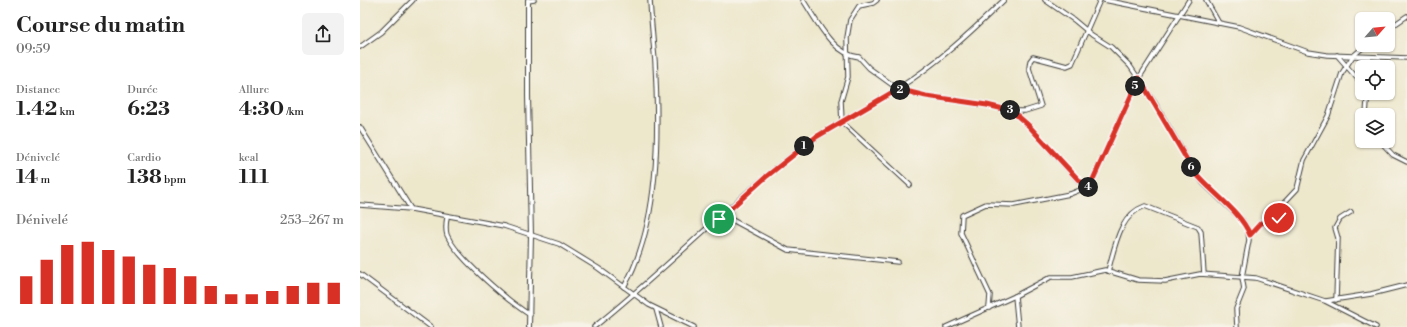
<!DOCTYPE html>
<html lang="fr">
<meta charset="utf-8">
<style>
body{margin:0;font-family:"Libre Bodoni",serif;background:#f2f2f2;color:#222;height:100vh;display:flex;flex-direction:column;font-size:15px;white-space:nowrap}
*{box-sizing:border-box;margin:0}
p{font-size:13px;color:#767676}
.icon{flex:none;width:22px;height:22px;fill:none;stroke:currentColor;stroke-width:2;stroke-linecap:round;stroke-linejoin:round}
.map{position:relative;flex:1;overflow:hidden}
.details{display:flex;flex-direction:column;background:#fff;width:360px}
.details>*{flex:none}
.needle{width:26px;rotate:63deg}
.tools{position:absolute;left:995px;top:12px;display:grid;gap:8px}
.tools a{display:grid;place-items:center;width:40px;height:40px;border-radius:6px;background:#fff;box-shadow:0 1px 3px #0004;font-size:20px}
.pin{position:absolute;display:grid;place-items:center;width:34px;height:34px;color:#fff;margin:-17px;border:2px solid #fff;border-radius:50%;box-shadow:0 1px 4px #0007}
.km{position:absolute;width:20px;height:20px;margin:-10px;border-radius:50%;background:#222;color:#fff;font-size:11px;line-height:20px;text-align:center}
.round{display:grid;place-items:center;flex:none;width:42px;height:42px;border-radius:6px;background:#f2f2f2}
.headline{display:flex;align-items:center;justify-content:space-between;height:68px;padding:0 16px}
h1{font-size:22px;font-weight:700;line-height:30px}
.stats{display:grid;grid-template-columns:repeat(3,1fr);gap:6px;height:68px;padding:4px 16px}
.stats div{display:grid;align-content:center}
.stats b{font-size:20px;font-weight:700}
.stats small{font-size:11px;font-weight:400}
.stats p{font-size:11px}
.chart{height:112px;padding:8px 16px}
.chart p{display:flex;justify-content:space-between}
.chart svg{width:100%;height:72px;margin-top:4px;stroke:#d93025;stroke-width:6}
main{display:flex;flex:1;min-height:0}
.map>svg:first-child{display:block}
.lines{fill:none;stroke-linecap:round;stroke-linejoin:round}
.minor-casing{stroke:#3b3a36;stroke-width:5.5}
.tertiary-casing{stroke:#3b3a36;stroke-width:6}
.minor{stroke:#fff;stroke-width:3.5}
.tertiary{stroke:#fff;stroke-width:4}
.route-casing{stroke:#fff;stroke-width:8}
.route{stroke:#d93025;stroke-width:5}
</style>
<main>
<section class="details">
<div class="headline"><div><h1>Course du matin</h1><p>09:59</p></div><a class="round"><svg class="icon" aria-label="share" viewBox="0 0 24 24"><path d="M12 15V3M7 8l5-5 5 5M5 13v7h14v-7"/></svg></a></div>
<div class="stats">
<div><p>Distance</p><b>1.42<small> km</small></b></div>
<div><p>Durée</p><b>6:23</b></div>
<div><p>Allure</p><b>4:30<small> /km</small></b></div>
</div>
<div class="stats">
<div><p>Dénivelé</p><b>14<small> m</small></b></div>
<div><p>Cardio</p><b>138<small> bpm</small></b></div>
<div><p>kcal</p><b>111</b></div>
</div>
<div class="chart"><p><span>Dénivelé</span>253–267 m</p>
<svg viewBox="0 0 160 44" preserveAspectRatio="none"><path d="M5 44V27M15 44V17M25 44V8M35 44V6M45 44V11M55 44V15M65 44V20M75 44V22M85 44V27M95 44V33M105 44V38M115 44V38M125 44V36M135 44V33M145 44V31M155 44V31"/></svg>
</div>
</section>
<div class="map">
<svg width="1047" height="327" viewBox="0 0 1047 327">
<rect width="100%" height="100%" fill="#f7f3e8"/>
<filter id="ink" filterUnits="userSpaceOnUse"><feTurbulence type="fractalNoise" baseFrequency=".025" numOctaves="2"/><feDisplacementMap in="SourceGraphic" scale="8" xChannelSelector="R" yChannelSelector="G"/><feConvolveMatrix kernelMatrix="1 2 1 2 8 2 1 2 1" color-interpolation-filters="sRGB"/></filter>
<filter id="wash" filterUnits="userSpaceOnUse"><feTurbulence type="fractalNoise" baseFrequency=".012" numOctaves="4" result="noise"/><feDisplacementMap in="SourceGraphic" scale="16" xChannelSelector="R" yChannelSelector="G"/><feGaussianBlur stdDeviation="0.9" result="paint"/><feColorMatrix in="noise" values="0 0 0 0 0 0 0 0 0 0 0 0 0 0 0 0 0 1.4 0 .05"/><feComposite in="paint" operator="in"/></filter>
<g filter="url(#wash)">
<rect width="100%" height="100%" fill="#ede7cc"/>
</g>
<g filter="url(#ink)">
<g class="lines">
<defs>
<g id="minor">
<path d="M443 0C457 21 472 54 499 57L509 68 538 89 566 96 627 105 652 111 668 125 725 188 730 186 779 78 829 0"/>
<path d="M517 0 513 3 499 6 490 20 487 38 488 77 481 101 482 122 550 185"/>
<path d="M685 0 714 20 732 35 751 47 770 66 795 103 833 169 843 183 882 220 888 230 889 240 882 277 884 289 876 309 877 327"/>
<path d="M744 0 879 27 948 52 967 55 1047 58"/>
<path d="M846 0 859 23"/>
<path d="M168 1 174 0"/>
<path d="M1028 29 1047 16"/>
<path d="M0 47 21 32 53 0"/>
<path d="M977 55 1002 84"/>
<path d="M1006 93 1007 101 1006 115"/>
<path d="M652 111H665L681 106 669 68 670 61 673 57 707 66 712 64 740 0"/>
<path d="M0 127 51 209"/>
<path d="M1020 141 1033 155 1047 162"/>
<path d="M0 205 51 209 144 226 199 244 238 268 289 305 334 327"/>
<path d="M363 215 428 250 538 262"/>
<path d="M87 217C86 223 85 229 87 235 97 258 148 301 170 315"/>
<path d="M890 235 901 223 918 220 922 205 937 189 944 160 968 116 982 73 993 56 1006 45"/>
<path d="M748 271C755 247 759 215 785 206L838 227 841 232 844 274"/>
<path d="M0 274 71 327"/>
<path d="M264 287C300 224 299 132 295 61 293 40 291 20 290 0"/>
<path d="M655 296 658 327"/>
<path d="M976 300 978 238 975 228 980 219 991 212"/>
<path d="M966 301 1011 294 1047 285"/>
<path d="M629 308 630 295 601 233 602 215 626 204 654 205 710 194 725 188"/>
<path d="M296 309 301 327"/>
<path d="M234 327C307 269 372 200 447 144 475 123 508 108 537 89 577 64 611 32 644 0"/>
<path d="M586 327 655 296 691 277H712L745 270 778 280 805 281 840 274 896 278 965 301 1016 327"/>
</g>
<path id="tertiary" d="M168 0V96L171 235 169 327"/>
</defs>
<use href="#minor" class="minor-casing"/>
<use href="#tertiary" class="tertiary-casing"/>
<use href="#minor" class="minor"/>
<use href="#tertiary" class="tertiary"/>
</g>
</g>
<g class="lines" filter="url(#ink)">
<defs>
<path id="route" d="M359 219 407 176 456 137 538 89 566 96 627 105 652 111 668 125 726 188 730 186 779 78 833 170C849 191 880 210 890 235L901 223 917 220 919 218"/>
</defs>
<use href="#route" class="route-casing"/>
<use href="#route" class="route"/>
</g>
</svg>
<div class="tools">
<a><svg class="needle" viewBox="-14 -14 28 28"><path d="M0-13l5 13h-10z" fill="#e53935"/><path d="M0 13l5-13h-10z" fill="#767676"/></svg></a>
<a><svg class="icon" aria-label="locate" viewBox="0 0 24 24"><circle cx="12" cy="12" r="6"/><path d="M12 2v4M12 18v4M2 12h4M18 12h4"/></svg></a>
<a><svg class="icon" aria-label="layers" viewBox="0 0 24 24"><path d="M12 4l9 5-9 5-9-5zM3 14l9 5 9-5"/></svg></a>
</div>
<div class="pin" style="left:359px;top:219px;background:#1e9e55"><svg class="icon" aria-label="arrive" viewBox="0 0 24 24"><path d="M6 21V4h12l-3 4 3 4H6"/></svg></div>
<div class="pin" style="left:919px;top:218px;background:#d93025"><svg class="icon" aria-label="check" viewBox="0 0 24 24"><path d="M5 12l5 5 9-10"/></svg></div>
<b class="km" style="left:444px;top:146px">1</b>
<b class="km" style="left:540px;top:90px">2</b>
<b class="km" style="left:650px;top:110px">3</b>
<b class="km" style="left:728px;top:187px">4</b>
<b class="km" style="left:775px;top:86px">5</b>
<b class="km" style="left:831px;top:167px">6</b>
</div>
</main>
